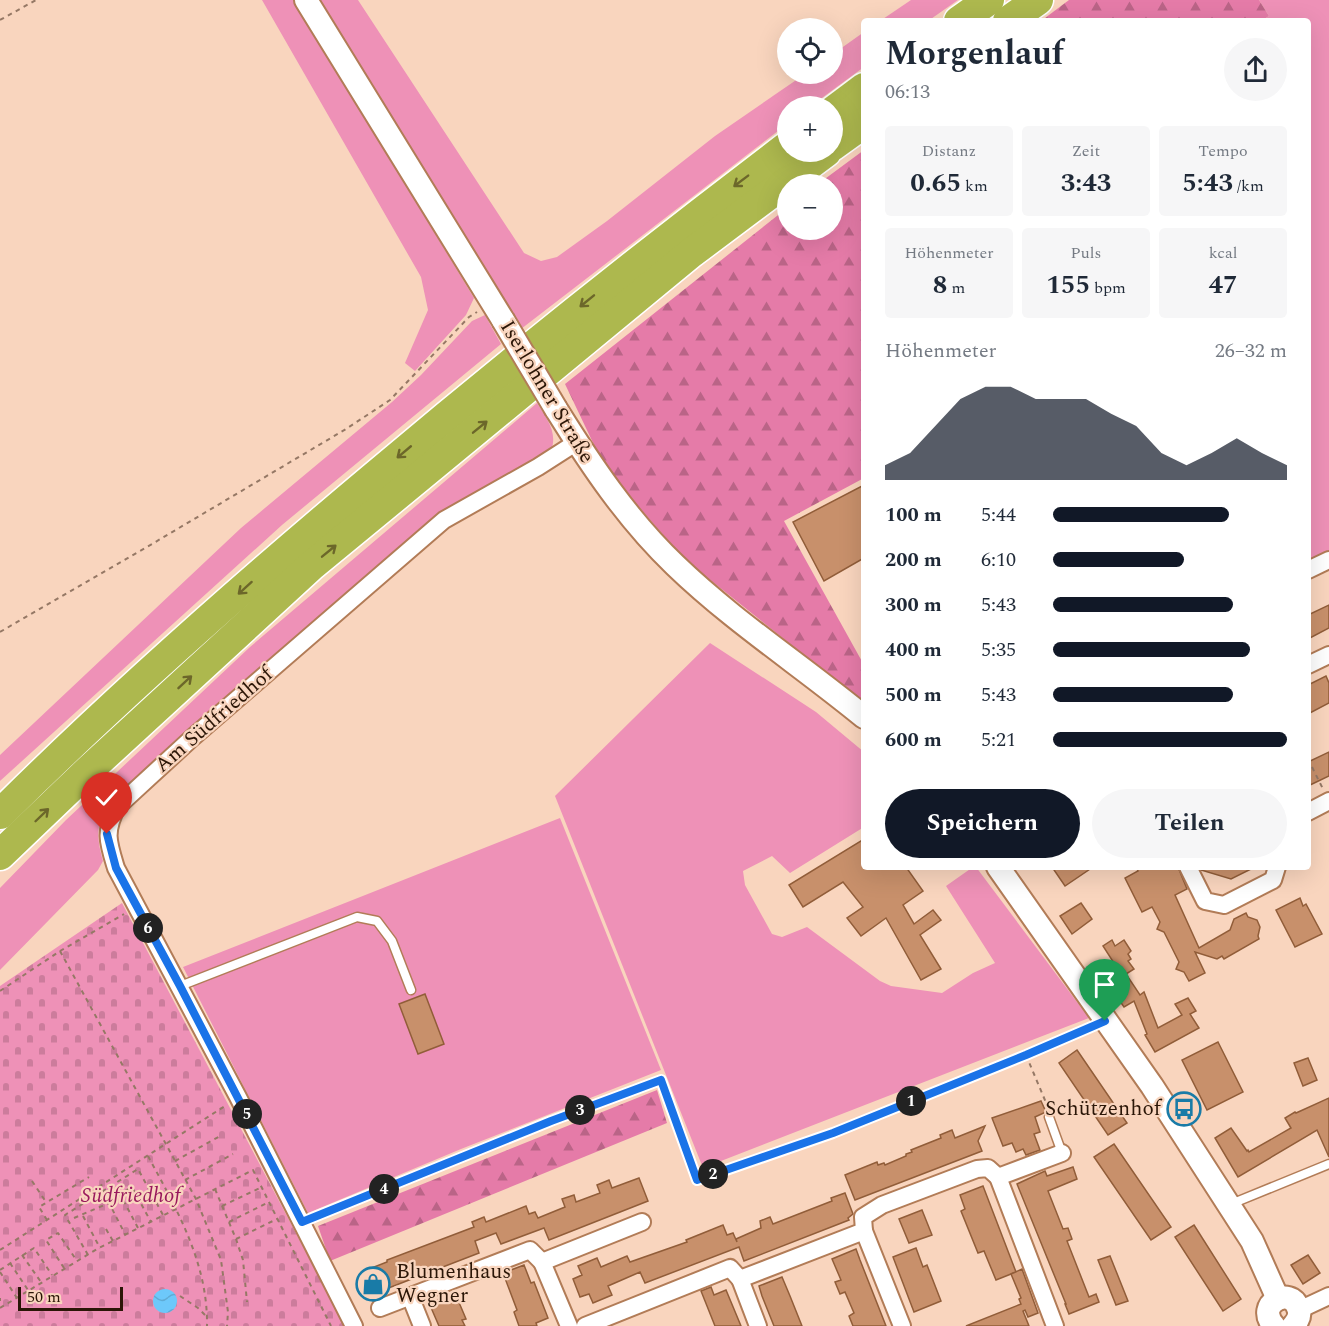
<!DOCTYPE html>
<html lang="de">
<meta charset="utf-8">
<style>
body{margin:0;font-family:Spectral,serif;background:#f6f6f7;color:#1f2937;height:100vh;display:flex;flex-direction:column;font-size:22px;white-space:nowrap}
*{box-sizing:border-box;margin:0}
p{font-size:20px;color:#747a83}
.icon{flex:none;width:33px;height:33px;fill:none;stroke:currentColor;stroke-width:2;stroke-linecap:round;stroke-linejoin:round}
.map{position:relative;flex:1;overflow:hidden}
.drawer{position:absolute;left:861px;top:18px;width:450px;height:852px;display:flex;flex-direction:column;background:#fff;border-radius:6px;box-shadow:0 6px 24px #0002}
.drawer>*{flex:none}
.tools{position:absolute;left:777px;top:18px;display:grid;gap:12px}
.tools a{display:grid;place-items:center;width:66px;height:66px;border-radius:50%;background:#fff;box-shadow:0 6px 24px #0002;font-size:30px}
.scale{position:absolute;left:18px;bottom:15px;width:105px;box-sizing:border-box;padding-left:6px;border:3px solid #2b1607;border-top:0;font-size:16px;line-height:21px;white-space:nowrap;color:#2b1607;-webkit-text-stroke:4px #f9d5be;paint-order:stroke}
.pin{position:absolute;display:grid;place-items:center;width:51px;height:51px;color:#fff;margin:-62px -26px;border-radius:50% 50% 50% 0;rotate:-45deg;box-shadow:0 0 6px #0007}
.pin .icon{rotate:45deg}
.km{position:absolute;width:30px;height:30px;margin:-15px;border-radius:50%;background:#222;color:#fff;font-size:16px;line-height:30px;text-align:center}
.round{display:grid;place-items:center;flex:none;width:63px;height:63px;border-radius:32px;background:#f6f6f7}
.headline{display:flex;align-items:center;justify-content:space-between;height:102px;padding:0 24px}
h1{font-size:33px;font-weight:700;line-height:45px}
.figures{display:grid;grid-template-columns:repeat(3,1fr);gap:9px;height:102px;padding:6px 24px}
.figures div{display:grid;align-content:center;border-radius:6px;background:#f6f6f7;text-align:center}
.figures b{font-size:26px;font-weight:700}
.figures small{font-size:16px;font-weight:400}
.figures p{font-size:16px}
.chart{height:168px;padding:12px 24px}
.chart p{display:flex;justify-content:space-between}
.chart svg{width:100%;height:108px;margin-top:6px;fill:#111827;opacity:.7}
.button{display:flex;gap:12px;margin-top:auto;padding:12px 24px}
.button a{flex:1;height:69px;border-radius:36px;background:#111827;color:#fff;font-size:24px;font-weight:700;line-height:69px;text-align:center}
.button a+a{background:#f6f6f7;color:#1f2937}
ul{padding:0 24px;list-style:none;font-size:20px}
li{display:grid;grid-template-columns:96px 72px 1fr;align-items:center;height:45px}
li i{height:15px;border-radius:8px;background:#111827}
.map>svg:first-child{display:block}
.grass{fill:#ee91b7;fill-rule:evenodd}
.forest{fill:url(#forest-firs)}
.cemetery{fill:url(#cemetery-stones)}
.water{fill:url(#water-waves)}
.building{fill:#c8906b;stroke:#915d39;stroke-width:1.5}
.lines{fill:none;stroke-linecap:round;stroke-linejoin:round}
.lane-casing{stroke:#b27c57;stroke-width:11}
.street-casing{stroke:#b27c57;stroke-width:20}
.secondary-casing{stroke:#b27c57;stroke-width:26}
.highway-casing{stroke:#fff;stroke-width:33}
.path{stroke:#957865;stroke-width:2;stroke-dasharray:4.5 4.5;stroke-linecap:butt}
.lane{stroke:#fff;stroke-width:8}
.street{stroke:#fff;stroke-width:16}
.secondary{stroke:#fff;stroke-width:22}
.highway{stroke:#adb84e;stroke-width:30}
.secondary-bridge-casing{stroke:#b27c57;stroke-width:26;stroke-linecap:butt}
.secondary-bridge{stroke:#fff;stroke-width:22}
.oneway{stroke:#6c672a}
.route-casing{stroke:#fff;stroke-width:12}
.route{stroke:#1a73e8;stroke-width:8}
.labels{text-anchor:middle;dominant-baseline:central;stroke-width:4.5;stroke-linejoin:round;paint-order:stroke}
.street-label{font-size:21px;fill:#2b1607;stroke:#f9d5be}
.poi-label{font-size:21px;fill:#2b1607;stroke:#f9d5be;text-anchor:end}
.park-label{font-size:21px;font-style:italic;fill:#99195d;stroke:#f9d5be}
</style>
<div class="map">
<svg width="1329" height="1326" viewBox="0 0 1329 1326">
<defs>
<pattern id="forest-firs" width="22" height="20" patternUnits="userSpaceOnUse" patternTransform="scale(1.5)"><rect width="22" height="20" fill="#e57ba8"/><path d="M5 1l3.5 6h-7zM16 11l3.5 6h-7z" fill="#ba6487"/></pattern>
<pattern id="cemetery-stones" width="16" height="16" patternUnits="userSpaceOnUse" patternTransform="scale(1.5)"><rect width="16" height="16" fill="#ee91b7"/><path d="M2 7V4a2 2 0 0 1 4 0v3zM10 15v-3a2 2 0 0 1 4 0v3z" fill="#cc7c9c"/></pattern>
<pattern id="water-waves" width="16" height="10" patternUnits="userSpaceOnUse" patternTransform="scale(1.5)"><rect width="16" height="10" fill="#6dc8fa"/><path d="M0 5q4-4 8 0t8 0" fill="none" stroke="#5fabd5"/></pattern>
</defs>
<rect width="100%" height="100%" fill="#f9d5be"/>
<g class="grass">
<path d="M262 0H294L474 298 466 315 415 371 405 363 428 310 421 277Z"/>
<path d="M319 0H358L524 253 541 261 557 257 607 221 715 136 805 74H832L833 54 864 32V67L811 106H788L787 124 521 329Z"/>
<path d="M911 0H958L928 21H880Z"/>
<path d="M1259 0H1329V550L1308 560V21H1261L1269 16Z"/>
<path d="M485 315 501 344 282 525 0 781V755L241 528 392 402 421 375 472 321Z"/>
<path d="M537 403C547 419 558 432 551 451L439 517 105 808C96 829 97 839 103 861L98 870 0 970V888L66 820 250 647Z"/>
<path d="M710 643 816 712 864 752V827L790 873 772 856 743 871 745 885 772 934 782 937 807 927 880 981 891 986 942 993 973 973 995 963 946 886 973 867H976L1089 1018 703 1168 555 796Z"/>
<path d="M560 818 661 1070 461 1149 308 1213 183 967ZM425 994 444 1044 418 1054 399 1004Z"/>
</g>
<g class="forest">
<path d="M1069 0H1259L1269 16 1261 21H1041Z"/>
<path d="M864 150V478L784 521 864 665V703L684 559 605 468 565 384 787 208 788 230H832V184H818Z"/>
<path d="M657 1090 667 1123 330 1261 318 1226Z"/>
</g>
<path class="cemetery" d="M122 903 345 1326H0V986Z"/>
<circle class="water" cx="165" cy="1301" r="12"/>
<g class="building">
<path d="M864 485V558L824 581 793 522Z"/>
<path d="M1329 605V628L1308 639V615Z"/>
<path d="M1326 676 1329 683V703L1308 714V685Z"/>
<path d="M1329 752V776L1308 786V762Z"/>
<path d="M864 839V867H906L923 891 903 905 914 924 933 910 941 920 920 935 941 969 921 980 886 918 861 936 847 918 863 907 843 882 803 907 789 885Z"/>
<path d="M1052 867H1093L1065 886Z"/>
<path d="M1136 867H1178L1187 889 1175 895 1199 948 1230 930 1234 919 1246 913 1248 917 1257 920 1260 927 1258 936 1259 939 1224 959 1222 956 1217 959 1195 952 1205 973 1189 981 1184 972 1176 969 1179 962 1164 932 1157 929 1160 922 1152 907 1142 912 1125 878 1138 871Z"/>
<path d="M1201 867H1255L1231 879 1201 870Z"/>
<path d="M1300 898 1303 906 1306 904 1322 934 1295 947 1276 910Z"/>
<path d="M1081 903 1092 919 1072 934 1060 916Z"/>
<path d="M1112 940 1115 946 1124 940 1131 951 1128 954 1131 959 1128 961 1134 969 1126 974 1140 995 1144 992 1158 1028 1182 1015 1175 1004 1188 998 1196 1011 1190 1014 1199 1028 1155 1052 1145 1035 1147 1034 1134 1001 1124 1007 1110 987 1114 985 1107 976 1113 973 1109 967 1114 963 1103 946Z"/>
<path d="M425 994 444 1044 418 1054 399 1004Z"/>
<path d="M1218 1042 1243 1092 1207 1110 1182 1060Z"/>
<path d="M1077 1050 1127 1123 1108 1135 1059 1063Z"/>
<path d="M1308 1058 1317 1080 1303 1086 1294 1063Z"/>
<path d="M1329 1098V1157L1317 1130 1238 1177 1215 1138 1231 1128 1247 1151 1248 1150 1249 1152 1291 1128 1285 1118 1295 1112 1296 1113Z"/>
<path d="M1041 1101 1046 1112 1035 1117 1040 1132 1034 1134 1040 1150 1026 1155 1023 1149 1016 1152 1012 1143 1003 1146 992 1118Z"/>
<path d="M985 1126 978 1141 982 1151 855 1200 845 1175 877 1162 878 1165 884 1163 885 1165 906 1156V1154L912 1152 911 1150 941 1138 940 1135 952 1130 955 1138Z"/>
<path d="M1114 1144 1171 1227 1151 1240 1094 1157Z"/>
<path d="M1073 1167 1077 1179 1048 1191 1063 1229 1068 1228 1072 1239 1067 1241 1089 1297 1096 1294 1099 1302 1069 1314 1065 1304H1066L1017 1184 1045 1171 1047 1176Z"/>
<path d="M639 1178 648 1201 549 1240 544 1228 501 1244 496 1233 475 1241 479 1253 373 1294 364 1271 387 1262V1260L474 1227 472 1222 484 1217 486 1222 526 1206 529 1214 535 1212 538 1218 565 1207 562 1199 574 1195 576 1202 600 1193 597 1185 609 1180 612 1188Z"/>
<path d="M983 1186 1016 1272 996 1280 984 1251 978 1253 961 1211 965 1209 960 1195Z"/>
<path d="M845 1193 853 1214 848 1218 849 1220 744 1261 739 1247 645 1283 640 1272 608 1286 612 1295 593 1303 589 1294 580 1297 573 1279 582 1275 578 1266 597 1258 601 1267 627 1256 630 1262 687 1242 686 1240 723 1225 727 1235 733 1233 737 1242 736 1239 761 1228 760 1221 770 1217 773 1224 832 1201 831 1198Z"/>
<path d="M922 1210 932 1235 909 1243 899 1219Z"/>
<path d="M1194 1225 1241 1299 1223 1311 1175 1237Z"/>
<path d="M916 1248 923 1267 927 1265 941 1301 914 1312 893 1257Z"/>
<path d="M856 1249 860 1260 886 1326H853L849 1316 854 1313 845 1292 840 1294 835 1282 841 1280 832 1259Z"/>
<path d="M1308 1255 1320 1273 1303 1284 1291 1265Z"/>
<path d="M1110 1256 1128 1301 1116 1305 1098 1260Z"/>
<path d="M524 1265 531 1283 534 1282 548 1318 536 1323 537 1326H519L514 1312 517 1310 503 1273Z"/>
<path d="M1022 1269 1038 1313 1028 1317 1025 1310 1023 1311 1029 1326H966L1021 1304 1019 1299 1021 1298 1011 1274Z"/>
<path d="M782 1277 790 1296 802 1326H774L762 1296 759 1286Z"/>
<path d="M711 1287 714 1295 726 1290 741 1326H715L701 1291Z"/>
<path d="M455 1293 466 1319 462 1320 465 1326H439L429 1303Z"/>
</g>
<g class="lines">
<defs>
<g id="lane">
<path d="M180 986 357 917 377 921 392 941 411 990"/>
<path d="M1049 1117 1062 1153"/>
<path d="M1231 1204 1329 1164"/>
</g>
<g id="street">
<path d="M1308 570 1329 560"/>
<path d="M1308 665 1329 655"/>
<path d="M1308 812 1329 801"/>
<path d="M1188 867 1205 901 1224 905 1273 880 1277 867"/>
<path d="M998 1177 1055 1326"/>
<path d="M864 1231 902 1326"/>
<path d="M740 1279 758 1326"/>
<path d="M410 1296 422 1326"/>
<path d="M380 1308 530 1250 542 1262"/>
<path d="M1299 1310 1329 1296"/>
<path d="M354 1326 238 1097 116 868C108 842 104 832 117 807L192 738 444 520 538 467 577 442"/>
<path d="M569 1326 542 1262 642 1222"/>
<path d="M585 1326 730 1268 740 1279 864 1231 863 1217 882 1205 977 1169 988 1168 998 1177 1062 1153"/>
</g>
<g id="secondary">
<path d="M306 0 503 320"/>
<path d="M556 409C591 465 627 519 675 565 733 621 802 666 864 717"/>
<path d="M998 867 1152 1086 1252 1241 1278 1299"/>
<path d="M1274 1326C1254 1304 1291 1285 1298 1308 1301 1315 1298 1321 1293 1326"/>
</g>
<g id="highway">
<path d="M959 21 989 0"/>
<path d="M1008 21 1038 0"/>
<path d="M832 112 864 88"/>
<path d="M832 146 864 123"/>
<path d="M0 814C119 696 245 585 374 477 509 363 647 253 788 146"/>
<path d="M0 855 90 769 311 566 691 253 826 152"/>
</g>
</defs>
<use href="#lane" class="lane-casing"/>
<use href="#street" class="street-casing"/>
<use href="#secondary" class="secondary-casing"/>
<use href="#highway" class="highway-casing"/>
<g class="path">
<path d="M0 20 36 0"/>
<path d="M0 632 152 544 346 429 390 400 469 317 477 312"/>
<path d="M1308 759 1323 789"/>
<path d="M60 951 196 1199 221 1260 228 1312 227 1326"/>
<path d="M0 991 60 951 124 914"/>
<path d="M1026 1055 1047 1105"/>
<path d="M148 1156C177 1210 208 1263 207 1326"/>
<path d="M175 1161 222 1135"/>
<path d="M185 1180 233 1154"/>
<path d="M32 1181 46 1202"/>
<path d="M215 1189 236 1239 243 1260 247 1302"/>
<path d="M222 1206 262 1187"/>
<path d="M83 1216 100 1248"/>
<path d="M314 1217 551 1121 661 1080 697 1180 833 1133 1089 1028"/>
<path d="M74 1218 109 1203 125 1234"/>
<path d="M47 1220 39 1207 89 1177"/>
<path d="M229 1222 269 1202"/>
<path d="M138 1228 120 1194 132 1187 151 1222"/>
<path d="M106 1229 113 1241"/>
<path d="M236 1239 277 1219"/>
<path d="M0 1250 225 1106"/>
<path d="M22 1255 41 1282"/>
<path d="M88 1255 65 1215 138 1169 163 1215"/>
<path d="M10 1263 28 1290"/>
<path d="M64 1268 46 1240 58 1233 77 1261"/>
<path d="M0 1270 34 1248 52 1275"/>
<path d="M0 1272 17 1298"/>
<path d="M180 1296 198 1308 207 1317"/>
<path d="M0 1298V1301"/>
<path d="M0 1308 97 1249 253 1170 331 1326"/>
</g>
<use href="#lane" class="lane"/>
<use href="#street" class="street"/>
<use href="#secondary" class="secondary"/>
<use href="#highway" class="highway"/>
<defs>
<path id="secondary-bridge" d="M503 320 556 409"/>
</defs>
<use href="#secondary-bridge" class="secondary-bridge-casing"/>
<use href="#secondary-bridge" class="secondary-bridge"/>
</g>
<defs><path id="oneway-shaft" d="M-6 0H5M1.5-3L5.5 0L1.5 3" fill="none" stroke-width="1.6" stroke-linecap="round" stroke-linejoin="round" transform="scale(1.5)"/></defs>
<g class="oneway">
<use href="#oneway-shaft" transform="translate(741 181) rotate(143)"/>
<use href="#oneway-shaft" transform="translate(587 301) rotate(141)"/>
<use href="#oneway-shaft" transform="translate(480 427) rotate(-39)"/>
<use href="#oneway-shaft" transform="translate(404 452) rotate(140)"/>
<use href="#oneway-shaft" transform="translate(329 551) rotate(-39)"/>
<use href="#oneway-shaft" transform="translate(245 588) rotate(138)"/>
<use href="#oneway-shaft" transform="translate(185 682) rotate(-43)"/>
<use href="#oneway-shaft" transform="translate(42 815) rotate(-44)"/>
</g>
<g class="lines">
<defs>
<path id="route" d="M107 834 116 868 180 986 302 1222 551 1121 661 1080 697 1180 833 1133 1026 1055 1105 1021"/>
</defs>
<use href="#route" class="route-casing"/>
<use href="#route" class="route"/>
</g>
<defs>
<symbol id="bus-ring" viewBox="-11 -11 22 22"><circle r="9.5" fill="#f9d5be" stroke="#197ba7" stroke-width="1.5"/><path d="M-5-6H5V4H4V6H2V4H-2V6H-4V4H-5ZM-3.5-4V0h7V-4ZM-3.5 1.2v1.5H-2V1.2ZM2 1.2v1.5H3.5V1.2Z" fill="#197ba7"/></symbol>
<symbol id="shop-ring" viewBox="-11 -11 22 22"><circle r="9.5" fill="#f9d5be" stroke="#197ba7" stroke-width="1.5"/><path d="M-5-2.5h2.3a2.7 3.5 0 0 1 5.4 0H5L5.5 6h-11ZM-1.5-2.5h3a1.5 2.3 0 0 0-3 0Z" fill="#197ba7"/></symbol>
</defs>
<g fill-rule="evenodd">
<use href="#bus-ring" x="1165" y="1090" width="38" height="38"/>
<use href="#shop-ring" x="354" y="1265" width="38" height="38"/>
</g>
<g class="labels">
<g class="street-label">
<text transform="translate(547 392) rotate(59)">Iserlohner Straße</text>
<text transform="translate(214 720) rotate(-41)">Am Südfriedhof</text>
</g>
<g class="poi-label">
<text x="1161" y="1109">Schützenhof</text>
<text x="396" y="1272" text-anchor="start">Blumenhaus<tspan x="396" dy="24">Wegner</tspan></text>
</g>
<g class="park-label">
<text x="131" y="1196">Südfriedhof</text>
</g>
</g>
</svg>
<div class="tools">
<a><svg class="icon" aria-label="locate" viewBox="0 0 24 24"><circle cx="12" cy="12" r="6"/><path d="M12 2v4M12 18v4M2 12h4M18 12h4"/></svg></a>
<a>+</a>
<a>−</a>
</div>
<div class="scale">50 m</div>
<div class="pin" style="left:1105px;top:1021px;background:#1e9e55"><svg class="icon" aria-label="arrive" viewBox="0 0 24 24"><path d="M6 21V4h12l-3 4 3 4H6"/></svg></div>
<div class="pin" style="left:107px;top:834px;background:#d93025"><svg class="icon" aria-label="check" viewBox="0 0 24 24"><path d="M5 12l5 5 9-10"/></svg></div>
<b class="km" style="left:911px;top:1101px">1</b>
<b class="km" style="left:713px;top:1174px">2</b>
<b class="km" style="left:580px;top:1110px">3</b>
<b class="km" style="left:384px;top:1189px">4</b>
<b class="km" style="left:247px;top:1114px">5</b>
<b class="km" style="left:148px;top:928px">6</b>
<section class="drawer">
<div class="headline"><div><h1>Morgenlauf</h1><p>06:13</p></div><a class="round"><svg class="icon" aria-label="share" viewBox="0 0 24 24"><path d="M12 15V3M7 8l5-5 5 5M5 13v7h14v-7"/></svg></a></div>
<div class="figures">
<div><p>Distanz</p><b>0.65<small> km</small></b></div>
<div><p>Zeit</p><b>3:43</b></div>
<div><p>Tempo</p><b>5:43<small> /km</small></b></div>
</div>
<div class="figures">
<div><p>Höhenmeter</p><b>8<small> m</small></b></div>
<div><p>Puls</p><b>155<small> bpm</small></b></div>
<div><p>kcal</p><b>47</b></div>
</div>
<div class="chart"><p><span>Höhenmeter</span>26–32 m</p>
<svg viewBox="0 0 160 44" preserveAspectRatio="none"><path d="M0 44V38L10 33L20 22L30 11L40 6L50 6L60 11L70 11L80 11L90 17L100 22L110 33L120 38L130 33L140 27L150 33L160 38V44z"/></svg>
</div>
<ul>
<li><b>100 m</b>5:44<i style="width:75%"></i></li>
<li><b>200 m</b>6:10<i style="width:56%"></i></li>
<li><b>300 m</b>5:43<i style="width:77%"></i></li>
<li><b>400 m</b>5:35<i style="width:84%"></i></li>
<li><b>500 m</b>5:43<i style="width:77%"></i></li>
<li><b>600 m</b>5:21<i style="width:100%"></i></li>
</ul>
<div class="button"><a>Speichern</a><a>Teilen</a></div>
</section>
</div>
